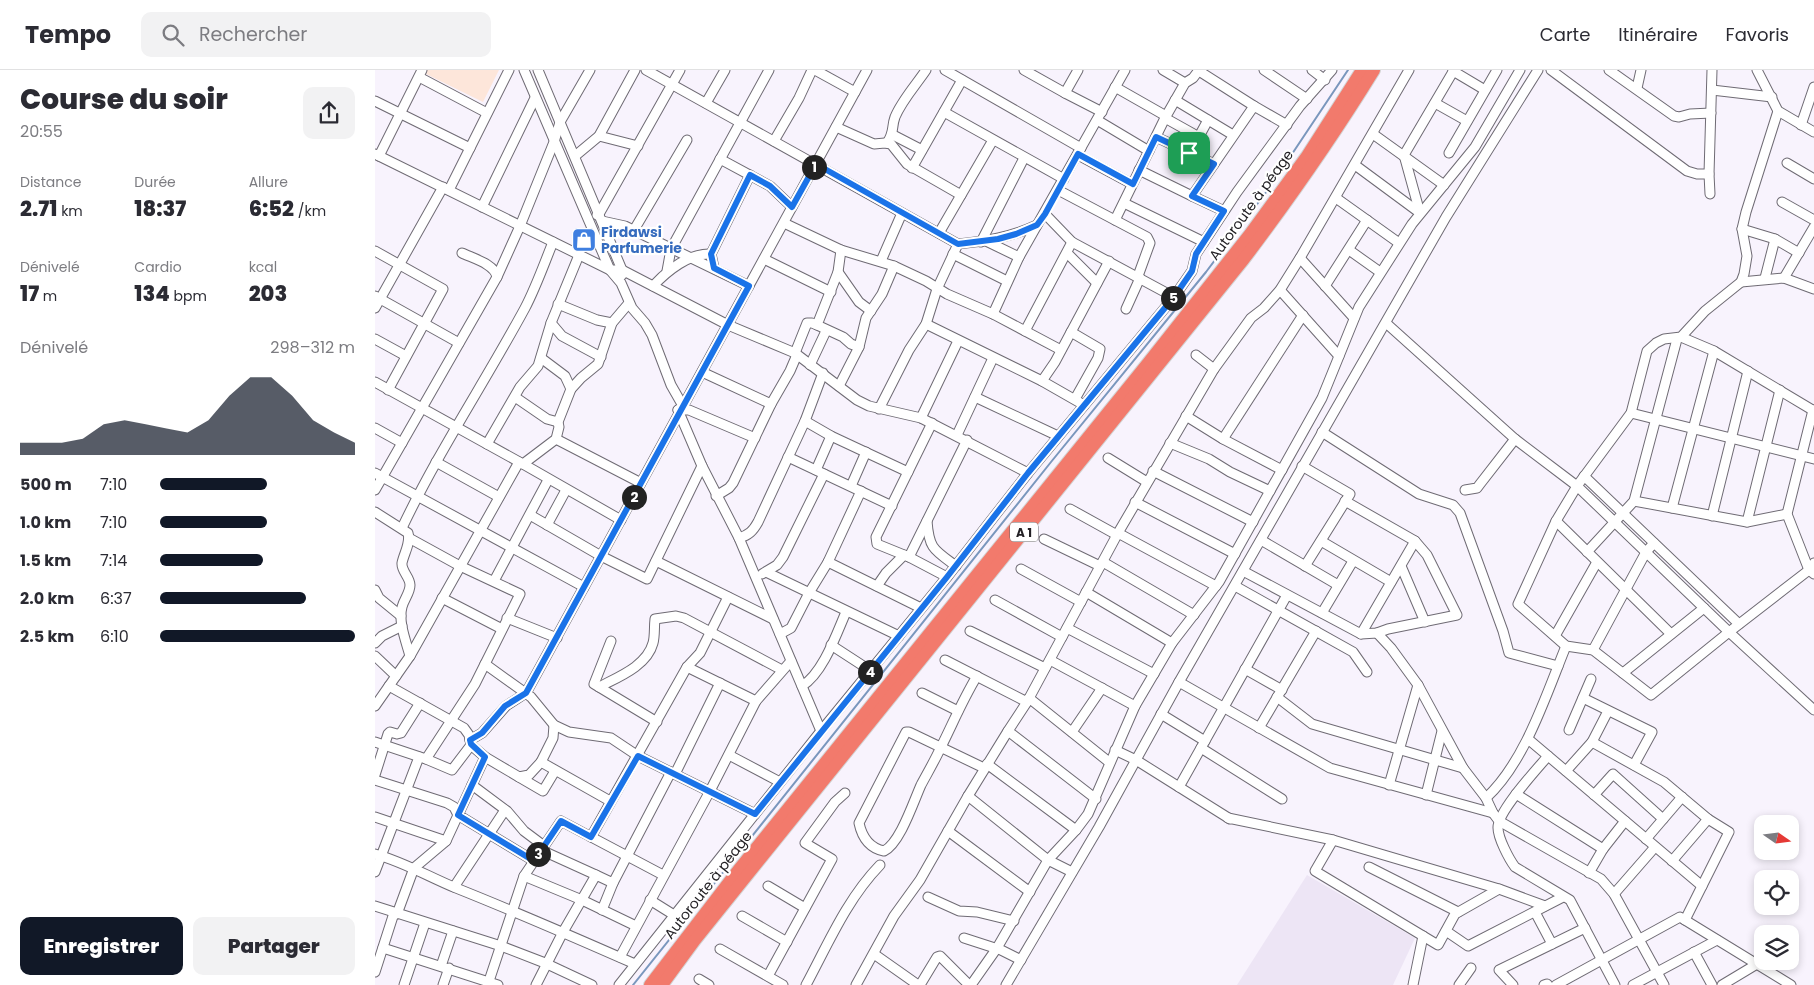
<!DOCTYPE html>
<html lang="fr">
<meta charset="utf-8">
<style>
body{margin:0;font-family:Poppins,sans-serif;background:#f2f2f3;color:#2b2b33;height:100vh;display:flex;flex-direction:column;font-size:19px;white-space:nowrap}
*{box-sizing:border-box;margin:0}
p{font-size:16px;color:#7c7c81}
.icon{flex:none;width:28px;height:28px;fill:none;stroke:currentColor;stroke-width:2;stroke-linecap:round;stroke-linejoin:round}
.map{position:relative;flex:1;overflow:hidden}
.drawer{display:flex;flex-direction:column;background:#fff;width:375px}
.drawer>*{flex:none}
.needle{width:32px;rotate:104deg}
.fabs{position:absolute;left:1379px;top:745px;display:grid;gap:10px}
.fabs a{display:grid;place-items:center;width:45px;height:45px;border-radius:10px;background:#fff;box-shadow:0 2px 8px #0003;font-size:25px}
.pin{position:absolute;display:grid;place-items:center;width:42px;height:42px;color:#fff;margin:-21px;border-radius:10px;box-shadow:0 2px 8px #0006}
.km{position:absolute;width:25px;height:25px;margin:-12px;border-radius:50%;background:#222;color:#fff;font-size:14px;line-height:25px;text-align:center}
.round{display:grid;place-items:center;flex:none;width:52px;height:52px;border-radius:10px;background:#f2f2f3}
.head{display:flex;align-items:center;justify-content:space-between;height:85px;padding:0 20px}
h1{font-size:28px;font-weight:800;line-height:38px}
.metrics{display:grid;grid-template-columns:repeat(3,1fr);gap:8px;height:85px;padding:5px 20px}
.metrics div{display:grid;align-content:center}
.metrics b{font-size:21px;font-weight:800}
.metrics small{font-size:14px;font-weight:400}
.metrics p{font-size:14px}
.chart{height:140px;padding:10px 20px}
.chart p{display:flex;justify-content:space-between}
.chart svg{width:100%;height:90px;margin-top:5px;fill:#111827;opacity:.7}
.cta{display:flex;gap:10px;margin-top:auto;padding:10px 20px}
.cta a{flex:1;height:58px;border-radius:10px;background:#111827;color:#fff;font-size:20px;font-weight:800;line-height:58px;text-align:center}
.cta a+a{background:#f2f2f3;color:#2b2b33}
ul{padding:0 20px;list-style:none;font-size:16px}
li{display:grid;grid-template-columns:80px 60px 1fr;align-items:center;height:38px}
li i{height:12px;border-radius:6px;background:#111827}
header{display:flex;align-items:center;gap:30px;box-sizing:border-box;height:70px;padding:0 25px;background:#fff;border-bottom:1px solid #e1e1e2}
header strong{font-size:24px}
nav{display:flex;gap:28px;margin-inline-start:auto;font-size:18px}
.search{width:350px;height:45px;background:#f2f2f3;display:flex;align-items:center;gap:12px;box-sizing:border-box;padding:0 18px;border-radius:10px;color:#7c7c81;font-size:19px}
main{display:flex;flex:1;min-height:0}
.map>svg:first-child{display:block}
.built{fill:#ede5f5}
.education{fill:#fde6da}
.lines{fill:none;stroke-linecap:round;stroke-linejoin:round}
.stream{stroke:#7a97bd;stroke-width:2}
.minor-casing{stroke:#6f6b74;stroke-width:11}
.highway-casing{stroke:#d3d3d3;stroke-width:14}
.minor{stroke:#fff;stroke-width:9}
.highway{stroke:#f27a6c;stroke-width:12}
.route-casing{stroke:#fff;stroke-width:10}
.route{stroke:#1a73e8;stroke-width:6}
.labels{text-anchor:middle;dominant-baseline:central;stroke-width:4.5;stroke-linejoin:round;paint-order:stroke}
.shield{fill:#fff;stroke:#656466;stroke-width:1}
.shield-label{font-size:12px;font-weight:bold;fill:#232125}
.street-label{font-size:14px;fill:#232125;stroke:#fff}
.shop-label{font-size:14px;font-weight:bold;fill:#366cbe;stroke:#fff;text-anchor:start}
</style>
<header>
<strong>Tempo</strong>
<div class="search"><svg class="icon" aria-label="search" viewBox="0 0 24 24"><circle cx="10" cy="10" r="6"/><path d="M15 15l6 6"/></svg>Rechercher</div>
<nav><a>Carte</a><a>Itinéraire</a><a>Favoris</a></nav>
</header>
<main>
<section class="drawer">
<div class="head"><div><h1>Course du soir</h1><p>20:55</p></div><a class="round"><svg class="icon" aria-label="share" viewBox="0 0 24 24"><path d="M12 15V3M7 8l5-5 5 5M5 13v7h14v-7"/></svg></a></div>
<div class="metrics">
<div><p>Distance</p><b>2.71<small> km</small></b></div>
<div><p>Durée</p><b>18:37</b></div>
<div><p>Allure</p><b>6:52<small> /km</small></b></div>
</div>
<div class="metrics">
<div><p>Dénivelé</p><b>17<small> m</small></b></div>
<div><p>Cardio</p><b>134<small> bpm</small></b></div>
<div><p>kcal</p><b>203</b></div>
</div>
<div class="chart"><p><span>Dénivelé</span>298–312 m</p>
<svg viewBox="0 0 160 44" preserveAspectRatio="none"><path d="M0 44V38L10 38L20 38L30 36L40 29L50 27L60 29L70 31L80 33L90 27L100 15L110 6L120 6L130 15L140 27L150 33L160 38V44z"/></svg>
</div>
<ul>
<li><b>500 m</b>7:10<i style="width:55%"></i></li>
<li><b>1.0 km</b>7:10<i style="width:55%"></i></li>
<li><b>1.5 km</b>7:14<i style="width:53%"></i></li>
<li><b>2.0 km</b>6:37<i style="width:75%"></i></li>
<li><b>2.5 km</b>6:10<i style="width:100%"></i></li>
</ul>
<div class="cta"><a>Enregistrer</a><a>Partager</a></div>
</section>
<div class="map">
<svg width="1439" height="915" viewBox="0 0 1439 915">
<rect width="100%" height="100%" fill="#f8f3fd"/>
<path class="built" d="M932 805 1040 868 1018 915H862Z"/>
<path class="education" d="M51 0H124L108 32 49 3Z"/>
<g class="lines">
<path class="stream" d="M258 915 676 392 831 202 895 117 973 0"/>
<defs>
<g id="minor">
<path d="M149 0 235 200 246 213 257 238 270 253 277 265 296 315 308 336 303 340 327 396 364 468 446 661"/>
<path d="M163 0 247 200V205"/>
<path d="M271 0 583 174C612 171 636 167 662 155"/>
<path d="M440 0 480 22"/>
<path d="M570 0 706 78"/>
<path d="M649 0 690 23 727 42"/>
<path d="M788 0 810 13"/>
<path d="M889 0 932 29"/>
<path d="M937 0 950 10"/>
<path d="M1176 0 1312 101 1322 104H1334"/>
<path d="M1234 0 1299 46 1304 47 1315 44 1336 43"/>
<path d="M1382 0 1403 41 1439 62"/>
<path d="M824 1 879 36"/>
<path d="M1078 1 1110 20"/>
<path d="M44 7 112 43"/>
<path d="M740 17 791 46"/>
<path d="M1262 18 1266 0"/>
<path d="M1337 20 1397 27"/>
<path d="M690 23 703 0"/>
<path d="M800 30 858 65"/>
<path d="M0 31 95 78"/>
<path d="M331 33 350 0"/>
<path d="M1060 33 1092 51"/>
<path d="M1403 41 1371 142 1367 159 1372 186 1369 204 1366 212 1330 241 1306 267 1289 269 1281 273 1272 281 1256 343 1202 416 1181 451 1143 534 1191 576 1218 580 1276 625 1354 562 1434 500 1439 493"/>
<path d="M569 42 689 109"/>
<path d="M790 48 824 67"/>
<path d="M722 50 774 81"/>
<path d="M1426 55 1439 17"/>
<path d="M461 57 499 74 510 73 516 74 532 94 586 125"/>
<path d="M998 64 1069 115"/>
<path d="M518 65 547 80"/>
<path d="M224 66 263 76"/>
<path d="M781 67 839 94"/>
<path d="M399 71 424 28 437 0"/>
<path d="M512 73C520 61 516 58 520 47 527 30 541 15 551 0"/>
<path d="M815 83 833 50"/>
<path d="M1074 83 1122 0"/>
<path d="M0 84 235 200H247L353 255 420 283 482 330 494 336 546 348 653 403"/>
<path d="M703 85 757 114"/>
<path d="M4 86 47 0"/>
<path d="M200 86 224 66 260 0"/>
<path d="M345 89 395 116 417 137"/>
<path d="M1412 93 1439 109"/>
<path d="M980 95 1045 143"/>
<path d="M537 98 587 10"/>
<path d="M764 100 817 126"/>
<path d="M74 120 134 0"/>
<path d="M683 120 772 167 775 173 763 206"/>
<path d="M1335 124 1334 104 1337 0"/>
<path d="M961 128 1024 173"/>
<path d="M1407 132 1439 150"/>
<path d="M749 133 829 172"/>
<path d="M107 137 160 28"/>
<path d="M849 141 817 126 879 36 912 55"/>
<path d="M1045 143 1029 85 1079 0"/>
<path d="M670 144 697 172 799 227"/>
<path d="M222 145 224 144 305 0"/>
<path d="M740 150 790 48 810 13 818 8 824 0"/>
<path d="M227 151 250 156 374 216"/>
<path d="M409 153 466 180 519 196 551 211 572 224 618 244 686 280"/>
<path d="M1367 159 1400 169 1424 183"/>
<path d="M259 160 312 70"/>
<path d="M564 163 618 70"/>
<path d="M611 171 644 187"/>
<path d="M606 172 649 88"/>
<path d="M466 180 463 202 442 255 468 267 476 274 484 277"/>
<path d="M974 180 1005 202"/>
<path d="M0 181 68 219 13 320"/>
<path d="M87 183C97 188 120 194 122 207"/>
<path d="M692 183 722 213"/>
<path d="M578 184 632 211"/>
<path d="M925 188 979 248"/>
<path d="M389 189 456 222"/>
<path d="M506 191 527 143"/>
<path d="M339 198 336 184 375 105"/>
<path d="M292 201 296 179 394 0"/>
<path d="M463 202 484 232 496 241"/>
<path d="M1390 208 1400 169"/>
<path d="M1409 208 1439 157"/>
<path d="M1366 212 1409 208 1439 219"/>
<path d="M278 216C292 201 314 183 336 184"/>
<path d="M950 216 992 150"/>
<path d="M905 220 964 286"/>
<path d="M0 226 84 273"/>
<path d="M183 234 222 250 237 253"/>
<path d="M0 238 68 117"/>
<path d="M751 239 765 208"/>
<path d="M618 244 644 187 750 0"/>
<path d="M176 253 187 266 226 287"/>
<path d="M1011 253 1140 369 1202 416 1354 562 1439 640"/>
<path d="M551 254 667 311 709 335"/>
<path d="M650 261 697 172"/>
<path d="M696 262 725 279 723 288 700 329"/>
<path d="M1306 267 1339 281 1439 341"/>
<path d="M0 269 31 286"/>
<path d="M821 285 839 299"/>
<path d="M166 288 190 306 196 319"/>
<path d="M435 295 451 261"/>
<path d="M327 302 396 334"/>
<path d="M667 311 680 292 734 191"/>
<path d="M0 312 148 394 181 369 184 357 183 352 196 319 206 308 223 294 237 253 254 233"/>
<path d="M464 316 484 277 491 248 507 224 519 196"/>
<path d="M140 327 172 349 183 352"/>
<path d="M600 327 683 366"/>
<path d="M504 339 534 280 551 254 562 219 583 174"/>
<path d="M303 340H314L380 368"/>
<path d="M1438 340 1412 444 1434 500 1439 504"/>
<path d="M1256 343 1439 389"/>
<path d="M811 346 848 369 907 400"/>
<path d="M546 348 583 271"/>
<path d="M430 351 456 366 533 402"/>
<path d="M557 353 501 467 502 474 534 487 572 507"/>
<path d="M0 358 27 373"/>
<path d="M947 362 1044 424 1078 435 1085 443 1128 561 1134 583 1183 596"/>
<path d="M582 365 618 288"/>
<path d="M181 369 266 413"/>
<path d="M848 369 928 245"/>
<path d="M795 373 834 389 855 402 895 421"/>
<path d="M112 374 145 317 163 296 176 253 204 185"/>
<path d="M413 387 517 436"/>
<path d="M733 388 772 412"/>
<path d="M61 392 124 427"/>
<path d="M144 392 35 586 14 616 89 658 94 665 96 675 110 687 144 707 154 705 166 692 235 731"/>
<path d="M148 394 246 450"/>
<path d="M927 396 975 424 930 496"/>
<path d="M441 400 456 366"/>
<path d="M778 401 878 452"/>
<path d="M0 403 209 517"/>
<path d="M1209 406 1364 554"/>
<path d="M476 416 491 382"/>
<path d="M0 420 122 207 145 156 179 72 185 52 215 0"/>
<path d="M1090 420 1102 418 1105 414 1140 369"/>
<path d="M341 426 354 418 358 413 396 334 415 301 421 287 420 283 432 253H437L442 255"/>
<path d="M1259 431 1372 452 1412 444"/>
<path d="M760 432 860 484"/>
<path d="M1297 438 1339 281"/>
<path d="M695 439 742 465"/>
<path d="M0 442 33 463C36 473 29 483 27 493 26 501 35 507 35 515 35 523 29 529 27 537 23 552 31 571 35 586"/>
<path d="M155 445 226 486 272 509 327 396"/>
<path d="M1337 446 1373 301"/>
<path d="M552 451C554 479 559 480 581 496"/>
<path d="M1181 451 1296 564"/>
<path d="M1372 452 1405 320"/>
<path d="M172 455 191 420"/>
<path d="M27 458C63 382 110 312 150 238 161 217 169 194 178 172"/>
<path d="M743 463 841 516"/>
<path d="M34 468 85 496 145 524 100 614 51 689"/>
<path d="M364 468C374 465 378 461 383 452L430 351 448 303"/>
<path d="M669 469 725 496"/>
<path d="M886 470 963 515"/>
<path d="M946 471 1016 512"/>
<path d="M1212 482 1259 431 1302 269"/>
<path d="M534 487 592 370"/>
<path d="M281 491 398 549"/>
<path d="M453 492 546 538"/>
<path d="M728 492 819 545"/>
<path d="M1026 496 1050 552"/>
<path d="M646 499 706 532"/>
<path d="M868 501 986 564 1002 563 1013 559 1082 545 1052 485 1040 471 970 431"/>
<path d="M391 502 524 566"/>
<path d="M387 504 402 495 408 487 449 404"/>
<path d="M119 511 173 410"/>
<path d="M502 516 511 503 529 485"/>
<path d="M860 516 978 582 992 602"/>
<path d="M0 520 4 528 26 546"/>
<path d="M711 522 797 573"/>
<path d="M67 528 127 559"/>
<path d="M620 530 687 567"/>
<path d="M947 543 978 491"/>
<path d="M132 548 182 568"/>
<path d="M692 558 779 604"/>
<path d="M595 561 670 598"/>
<path d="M1002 563 1016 578 1043 615 1088 698 1111 728 1118 743 1124 751 1226 809 1239 824 1289 915"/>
<path d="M405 564 416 558 434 523 453 492 486 421"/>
<path d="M986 564 1040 471"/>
<path d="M1180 566 1222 492"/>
<path d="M236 571 219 614 282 652"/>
<path d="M0 573 7 566 27 556"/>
<path d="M456 575 496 601"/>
<path d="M1218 580 1271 482 1279 473"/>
<path d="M0 586 21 606"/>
<path d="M570 590 652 632"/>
<path d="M675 590 760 636"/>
<path d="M110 594 156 627 179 655 194 662 236 668 263 686 380 744"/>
<path d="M312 597 381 631"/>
<path d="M870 599 907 620"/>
<path d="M1248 603 1329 538"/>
<path d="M602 606C588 629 578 653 566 677 560 690 553 702 546 715 538 733 525 773 509 781 494 778 487 767 484 753L531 662H534L609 698"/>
<path d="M804 612 955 698 1118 743"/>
<path d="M427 616C448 603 461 565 471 542"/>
<path d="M224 617C243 607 272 596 278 573 280 566 279 557 280 549L301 546 309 548 407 600"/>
<path d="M547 623 583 641"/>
<path d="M902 627 937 654 1088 698"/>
<path d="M654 628 734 692"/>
<path d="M1208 628 1277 662 1259 695"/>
<path d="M0 636 14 616"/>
<path d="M786 644 830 671"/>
<path d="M884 658 941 561"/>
<path d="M1194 660 1216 609"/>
<path d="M697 662 727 618"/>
<path d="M1153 669 1327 816"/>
<path d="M95 670 107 663 131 636 151 623 492 0"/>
<path d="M0 672 51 689 77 700 96 675"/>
<path d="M1217 672 1289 712 1333 749 1354 762 1310 850"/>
<path d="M826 678 907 729"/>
<path d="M740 680 761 690 855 749"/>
<path d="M354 685 405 712"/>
<path d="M1173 686C1162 699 1122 742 1123 758 1123 768 1134 789 1140 797L1195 830 1240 915"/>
<path d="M166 692 178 668 179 655"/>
<path d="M612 694 701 760"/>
<path d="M1191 701 1217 672 1233 641"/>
<path d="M300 704 345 613"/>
<path d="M0 705 13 664 15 662 22 664 26 663 45 633"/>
<path d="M144 707 168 721 180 701"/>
<path d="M0 710 72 733 79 737 83 745 159 791"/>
<path d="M97 715 132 741 149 761 169 776"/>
<path d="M1014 715 1043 615"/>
<path d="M804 717 912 525"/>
<path d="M1141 724 1228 779"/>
<path d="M1051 725 1067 661"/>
<path d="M1219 725 1238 704 1288 749"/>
<path d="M593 726 673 790 697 802"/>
<path d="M1111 728C1150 692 1171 625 1191 576"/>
<path d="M721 729 633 661 652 632 743 463 839 299 876 248 889 238 905 220 925 188 1034 0"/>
<path d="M0 747 71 771"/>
<path d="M853 748 958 770 1124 819 1170 836"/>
<path d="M573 761 655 822"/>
<path d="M216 767 312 597 325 583 353 527"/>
<path d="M1271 769 1307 727"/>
<path d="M958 770 940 801 1063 875 1080 844 1124 819"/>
<path d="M166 780 221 805"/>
<path d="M0 784C29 792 54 807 81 818 141 842 201 868 260 894"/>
<path d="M1297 791 1333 749"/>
<path d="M994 797 1083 842"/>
<path d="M0 802 44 687"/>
<path d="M1214 803 1228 779 1250 751"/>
<path d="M149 806 207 830 261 856"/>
<path d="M238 813 296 702"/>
<path d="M393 816 430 838"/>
<path d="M79 817 130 740"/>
<path d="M1239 824 1280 777"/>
<path d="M553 827 584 841 602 842 639 851"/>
<path d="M275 830 299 845"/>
<path d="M0 836 126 876 170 893 217 915"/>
<path d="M1160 842 1177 874"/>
<path d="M22 844 39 798 71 771 110 687"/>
<path d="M367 846 412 872"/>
<path d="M1071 861 1093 876 1188 827"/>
<path d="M589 868 626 880 646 890"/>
<path d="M8 878 123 915"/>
<path d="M345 879 408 915"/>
<path d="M1319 882 1337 915"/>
<path d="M499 884 543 915"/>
<path d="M245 887 335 721 381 631 416 591"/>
<path d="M66 896 78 861"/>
<path d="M0 902 19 843"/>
<path d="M393 906 457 789 430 773 460 732 470 723"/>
<path d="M324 909 334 915"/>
<path d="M114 911 149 806 186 751 288 805"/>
<path d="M29 915 50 853"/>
<path d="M68 915 74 898"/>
<path d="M161 915 188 862 221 805 238 813 227 840"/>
<path d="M244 915 446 661 572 507 653 403 799 227 817 201 821 184 862 122 925 36 957 0"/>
<path d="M431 915C453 874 472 829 505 795"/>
<path d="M481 915 519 846 545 810 593 726 633 661"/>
<path d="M545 915 562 887 565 886 594 915"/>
<path d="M596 915 622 878 673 790 701 760 713 744 760 636 797 573 844 512 947 328 984 237 1037 154 1100 77 1145 0"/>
<path d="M631 915 724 757 804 612 1071 147 1163 0"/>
<path d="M1038 915 1048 866"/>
<path d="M1084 915 1096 898"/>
<path d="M1138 915 1124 900 1210 858"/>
<path d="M1169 915 1172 914 1173 915"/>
<path d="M1181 915 1305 847 1416 915"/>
<path d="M1258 915 1342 870"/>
<path d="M1347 915 1382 894"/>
</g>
<g id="highway">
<path d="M275 915 365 798 773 293 875 164 932 86 987 0"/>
<path d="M287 915 320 870 373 804 869 189C915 128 959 65 999 0"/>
</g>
</defs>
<use href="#minor" class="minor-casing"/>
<use href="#highway" class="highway-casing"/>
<use href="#minor" class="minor"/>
<use href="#highway" class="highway"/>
</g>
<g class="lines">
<defs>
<path id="route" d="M781 67 839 94 817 126 849 141 821 184 817 201 799 227 653 403 572 507 380 744 263 686 216 767 186 751 159 791 83 745 110 687 96 674 95 670 107 663 130 636 151 623 374 216 339 198 336 184 375 105 395 116 417 137 441 94 583 174 623 169 641 164 662 155 670 144 703 84 758 114Z"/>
</defs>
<use href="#route" class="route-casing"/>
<use href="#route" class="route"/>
</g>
<defs>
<symbol id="shop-square" viewBox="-11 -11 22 22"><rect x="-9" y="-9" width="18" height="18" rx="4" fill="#3f7fe0" stroke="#fff"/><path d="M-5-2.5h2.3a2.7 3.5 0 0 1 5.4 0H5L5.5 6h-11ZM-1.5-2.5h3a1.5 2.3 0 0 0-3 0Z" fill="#fff"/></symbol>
</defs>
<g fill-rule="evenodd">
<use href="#shop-square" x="195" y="156" width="28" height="28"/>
</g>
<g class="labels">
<rect class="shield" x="635" y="452.5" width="28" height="19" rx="4"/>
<g class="shield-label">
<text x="649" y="462">A 1</text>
</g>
<g class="street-label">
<text transform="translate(876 135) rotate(-54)">Autoroute à péage</text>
<text transform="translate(333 815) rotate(-52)">Autoroute à péage</text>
</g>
<g class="shop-label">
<text x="226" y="162">Firdawsi<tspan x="226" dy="16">Parfumerie</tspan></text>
</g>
</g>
</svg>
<div class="fabs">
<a><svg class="needle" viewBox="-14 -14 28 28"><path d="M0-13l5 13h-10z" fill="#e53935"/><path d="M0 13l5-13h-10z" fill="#7c7c81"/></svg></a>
<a><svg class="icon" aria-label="locate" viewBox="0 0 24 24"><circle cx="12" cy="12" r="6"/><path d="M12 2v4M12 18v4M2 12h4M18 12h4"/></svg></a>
<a><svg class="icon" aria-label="layers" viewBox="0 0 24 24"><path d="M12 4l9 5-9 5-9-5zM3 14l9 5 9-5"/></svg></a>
</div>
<div class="pin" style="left:814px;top:83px;background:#1e9e55"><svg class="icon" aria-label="arrive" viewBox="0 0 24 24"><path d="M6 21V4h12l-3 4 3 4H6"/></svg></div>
<b class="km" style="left:439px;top:97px">1</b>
<b class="km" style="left:259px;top:427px">2</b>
<b class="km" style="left:163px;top:784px">3</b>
<b class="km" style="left:495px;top:602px">4</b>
<b class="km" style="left:798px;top:228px">5</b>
</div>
</main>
